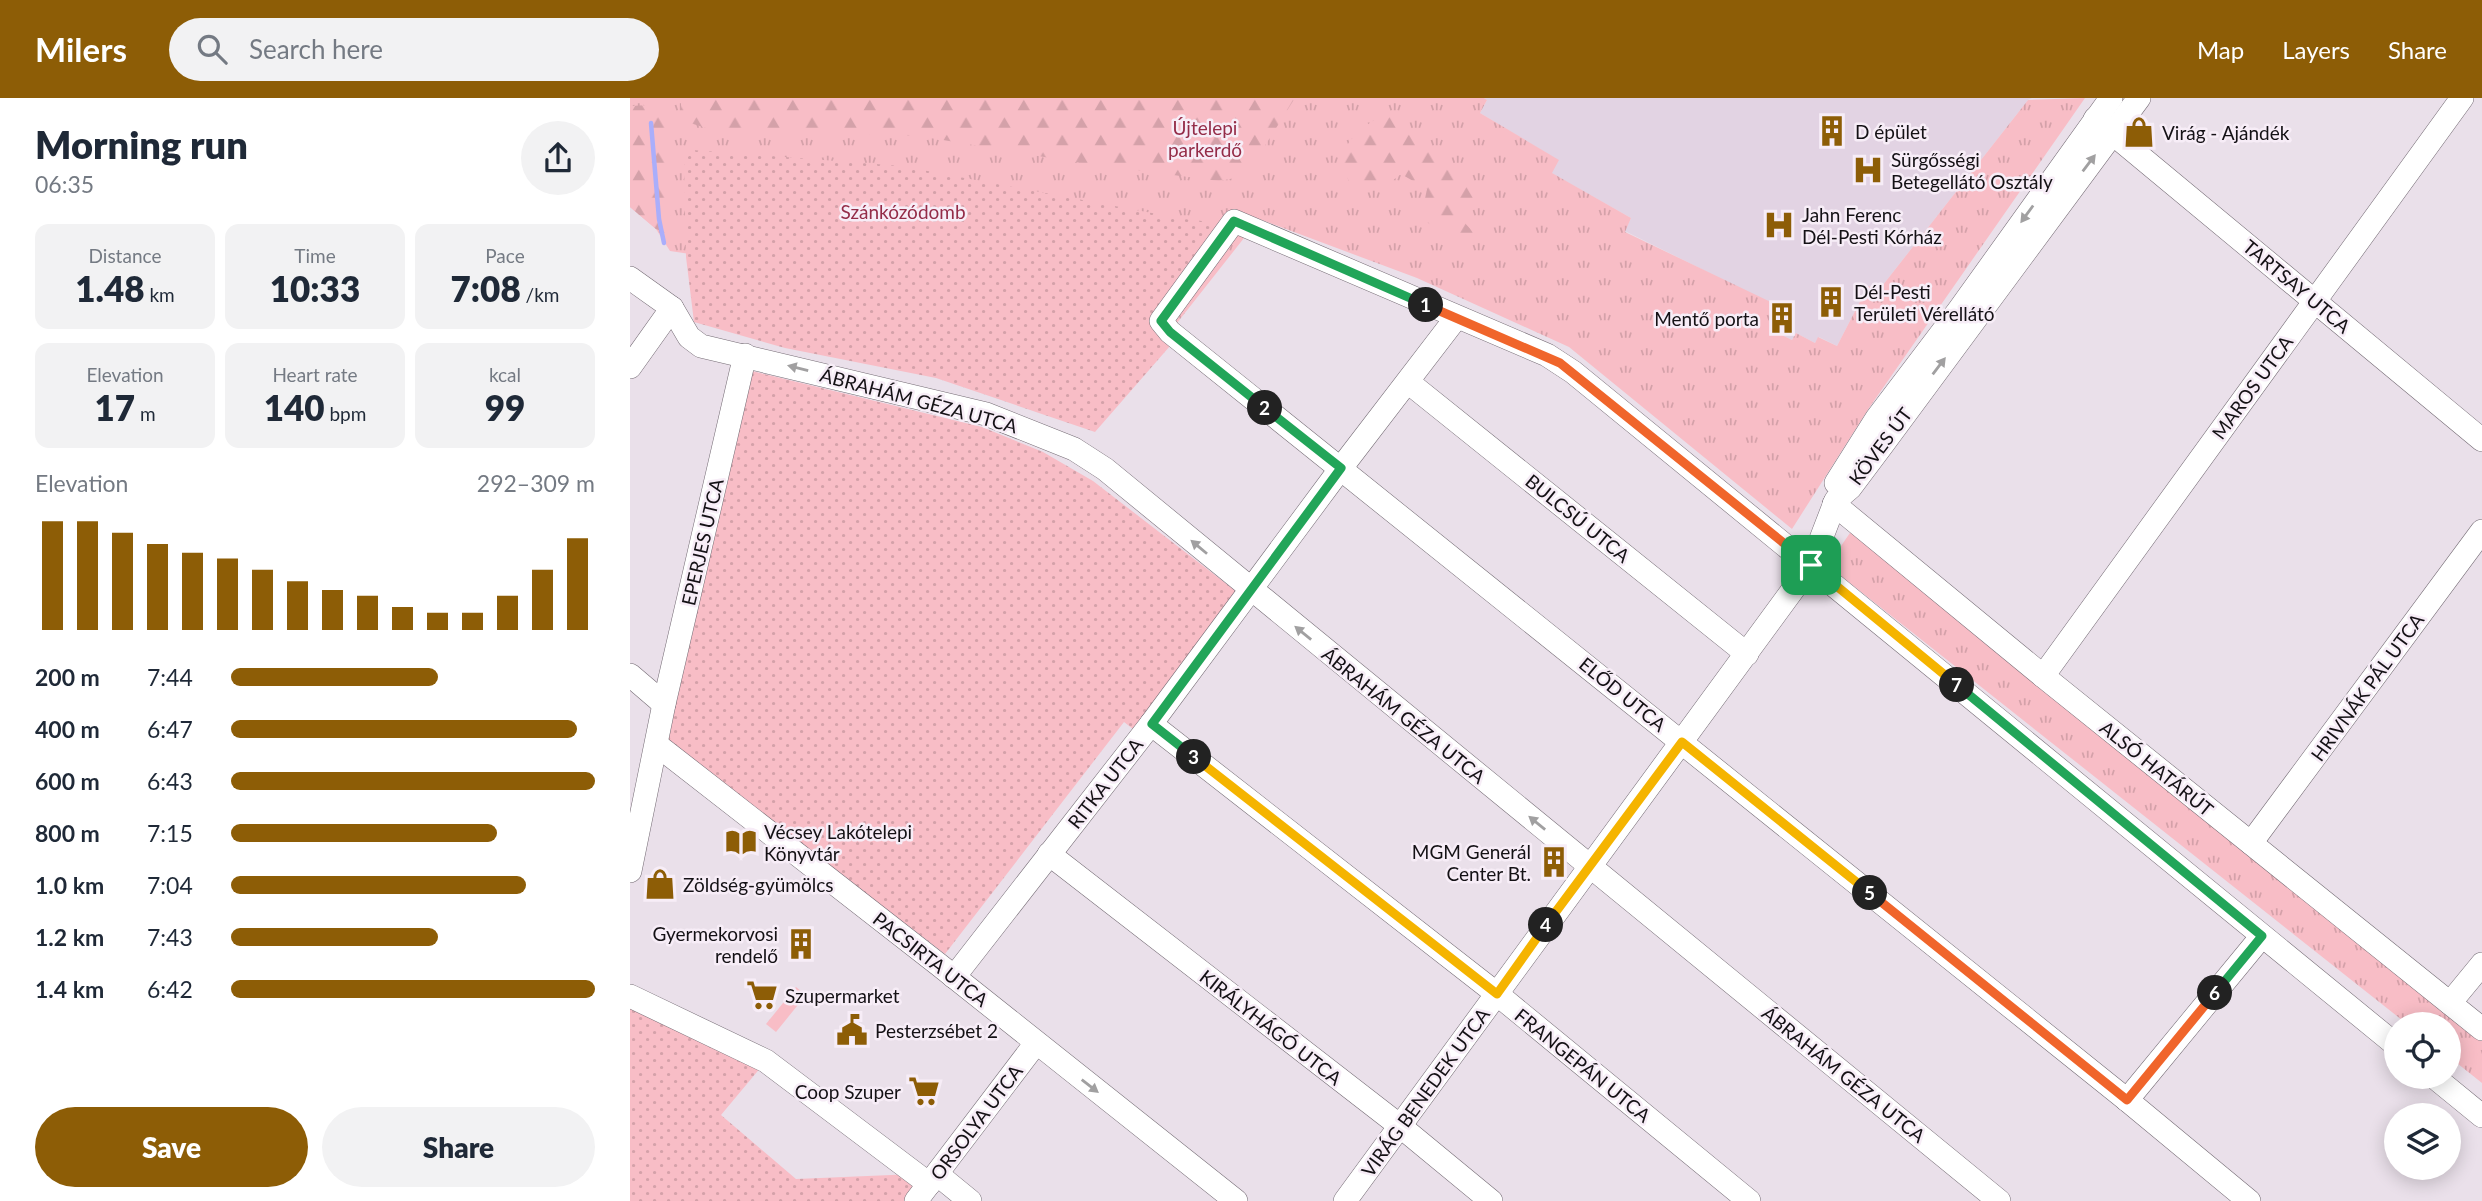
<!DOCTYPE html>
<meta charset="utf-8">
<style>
body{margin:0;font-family:Lato,sans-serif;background:#f2f2f3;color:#1f2937;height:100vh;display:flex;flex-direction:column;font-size:26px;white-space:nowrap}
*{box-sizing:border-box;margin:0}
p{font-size:23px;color:#747a83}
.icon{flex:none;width:38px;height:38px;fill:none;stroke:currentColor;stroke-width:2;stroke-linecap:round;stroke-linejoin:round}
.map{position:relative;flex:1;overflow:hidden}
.side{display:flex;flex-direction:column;background:#fff;width:630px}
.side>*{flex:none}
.fabs{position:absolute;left:1754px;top:914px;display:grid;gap:14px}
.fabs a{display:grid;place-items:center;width:77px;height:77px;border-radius:50%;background:#fff;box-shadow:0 4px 18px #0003;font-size:35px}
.pin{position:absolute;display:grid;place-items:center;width:60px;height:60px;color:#fff;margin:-30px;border-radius:14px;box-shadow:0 4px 10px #0006}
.km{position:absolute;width:35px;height:35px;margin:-18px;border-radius:50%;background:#222;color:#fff;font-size:19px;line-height:35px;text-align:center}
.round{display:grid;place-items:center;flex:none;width:74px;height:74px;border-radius:37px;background:#f2f2f3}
.summary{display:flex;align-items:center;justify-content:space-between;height:119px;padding:0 35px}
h1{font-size:38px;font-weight:800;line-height:52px}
.figures{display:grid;grid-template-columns:repeat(3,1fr);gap:10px;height:119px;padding:7px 35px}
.figures div{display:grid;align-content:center;border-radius:14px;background:#f2f2f3;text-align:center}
.figures b{font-size:35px;font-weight:800}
.figures small{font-size:19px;font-weight:400}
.figures p{font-size:19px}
.chart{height:196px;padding:14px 35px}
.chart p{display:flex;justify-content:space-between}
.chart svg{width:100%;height:126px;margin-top:7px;stroke:#8d5d06;stroke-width:6}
.action{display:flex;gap:14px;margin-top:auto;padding:14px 35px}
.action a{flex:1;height:80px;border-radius:42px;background:#8d5d06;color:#fff;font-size:28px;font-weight:800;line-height:80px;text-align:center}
.action a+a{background:#f2f2f3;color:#1f2937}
ul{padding:0 35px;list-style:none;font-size:23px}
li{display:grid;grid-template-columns:112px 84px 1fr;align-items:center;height:52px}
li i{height:18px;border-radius:9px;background:#8d5d06}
header{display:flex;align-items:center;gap:42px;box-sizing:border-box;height:98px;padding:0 35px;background:#8d5d06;color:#fff}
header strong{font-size:33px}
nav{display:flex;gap:38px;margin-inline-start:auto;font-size:24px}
.search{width:490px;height:63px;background:#f2f2f3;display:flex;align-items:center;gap:18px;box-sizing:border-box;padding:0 24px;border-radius:38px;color:#747a83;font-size:26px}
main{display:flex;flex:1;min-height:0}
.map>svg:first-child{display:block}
.built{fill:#e2d3e3}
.grass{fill:url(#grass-tufts)}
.forest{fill:url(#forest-firs)}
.park{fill:url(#park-dots)}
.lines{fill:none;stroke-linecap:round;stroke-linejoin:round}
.stream{stroke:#aaaefb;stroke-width:4.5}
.minor-casing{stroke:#746b74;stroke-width:24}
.minor{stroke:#fff;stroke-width:23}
.oneway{fill:#a1a0a1}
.split-1-casing{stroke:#fff;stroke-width:14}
.split-2-casing{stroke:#fff;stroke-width:14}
.split-3-casing{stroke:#fff;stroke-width:14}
.split-4-casing{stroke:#fff;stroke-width:14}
.split-5-casing{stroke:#fff;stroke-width:14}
.split-6-casing{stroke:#fff;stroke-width:14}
.split-7-casing{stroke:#fff;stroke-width:14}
.split-8-casing{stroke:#fff;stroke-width:14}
.split-1{stroke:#f0652b;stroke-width:9}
.split-2{stroke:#22a559;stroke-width:9}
.split-3{stroke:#22a559;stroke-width:9}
.split-4{stroke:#f5b400;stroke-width:9}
.split-5{stroke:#f5b400;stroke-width:9}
.split-6{stroke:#f0652b;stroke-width:9}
.split-7{stroke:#22a559;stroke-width:9}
.split-8{stroke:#f5b400;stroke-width:9}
.labels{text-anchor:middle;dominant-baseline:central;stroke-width:5;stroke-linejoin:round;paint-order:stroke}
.park-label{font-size:19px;fill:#942c48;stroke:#f7edf7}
.poi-label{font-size:19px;fill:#141115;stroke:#f7edf7;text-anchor:start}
.street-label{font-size:19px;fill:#141115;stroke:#f7edf7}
</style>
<header>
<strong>Milers</strong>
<div class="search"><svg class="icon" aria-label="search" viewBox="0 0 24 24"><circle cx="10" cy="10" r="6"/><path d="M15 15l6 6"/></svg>Search here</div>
<nav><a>Map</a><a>Layers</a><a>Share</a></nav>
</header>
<main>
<section class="side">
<div class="summary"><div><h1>Morning run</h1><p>06:35</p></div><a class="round"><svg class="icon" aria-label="share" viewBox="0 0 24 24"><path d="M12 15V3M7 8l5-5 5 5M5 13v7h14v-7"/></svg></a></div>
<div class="figures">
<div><p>Distance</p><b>1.48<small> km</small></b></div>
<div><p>Time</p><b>10:33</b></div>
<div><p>Pace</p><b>7:08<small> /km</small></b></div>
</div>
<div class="figures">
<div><p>Elevation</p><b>17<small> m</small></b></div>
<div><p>Heart rate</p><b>140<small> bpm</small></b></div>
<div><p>kcal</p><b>99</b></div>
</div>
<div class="chart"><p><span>Elevation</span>292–309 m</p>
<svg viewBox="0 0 160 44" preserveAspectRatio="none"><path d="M5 44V6M15 44V6M25 44V10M35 44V14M45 44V17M55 44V19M65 44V23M75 44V27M85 44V30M95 44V32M105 44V36M115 44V38M125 44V38M135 44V32M145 44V23M155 44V12"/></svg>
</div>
<ul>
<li><b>200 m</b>7:44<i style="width:57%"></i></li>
<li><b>400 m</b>6:47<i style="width:95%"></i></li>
<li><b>600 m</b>6:43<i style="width:100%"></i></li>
<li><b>800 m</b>7:15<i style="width:73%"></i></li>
<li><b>1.0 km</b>7:04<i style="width:81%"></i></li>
<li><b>1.2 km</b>7:43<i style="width:57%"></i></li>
<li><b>1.4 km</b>6:42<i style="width:100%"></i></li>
</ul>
<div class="action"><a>Save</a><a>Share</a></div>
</section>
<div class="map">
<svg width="1852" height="1103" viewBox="0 0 1852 1103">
<defs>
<pattern id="grass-tufts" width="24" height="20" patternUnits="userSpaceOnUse" patternTransform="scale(1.75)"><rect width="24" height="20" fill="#f8bdc6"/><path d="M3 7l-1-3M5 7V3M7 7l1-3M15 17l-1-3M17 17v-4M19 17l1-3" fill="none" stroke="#d4a1a9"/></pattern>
<pattern id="forest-firs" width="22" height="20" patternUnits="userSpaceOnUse" patternTransform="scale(1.75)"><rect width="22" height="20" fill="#f8bdc6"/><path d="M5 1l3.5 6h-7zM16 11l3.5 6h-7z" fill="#d4a1a9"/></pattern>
<pattern id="park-dots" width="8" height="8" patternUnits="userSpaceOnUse" patternTransform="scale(1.75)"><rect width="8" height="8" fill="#f8bdc6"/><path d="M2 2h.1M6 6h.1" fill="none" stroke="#d4a1a9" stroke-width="1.8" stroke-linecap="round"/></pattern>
</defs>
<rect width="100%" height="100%" fill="#eae0ea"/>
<path class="built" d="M854 0H1402L1398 2 1249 192 1238 188 1207 248 1189 239 1185 245 1166 235 1162 242 1148 235 1139 222 1146 208 995 133 1001 120 921 75 928 62 850 15 857 2Z"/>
<g class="grass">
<path d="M0 0H854L857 2 850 15 929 62 922 75 1001 120 995 134 1147 207 1139 222 1151 228 1148 235 1162 242 1166 235 1185 245 1188 239 1207 248 1238 188 1249 192 1398 2 1455 0 1239 310 1162 431 939 249 787 180 629 121 547 225 540 228 40 153 26 131 0 109Z"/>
<path d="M1222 432 1852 934V985L1818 958V926H1777L1206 474 1200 464Z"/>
<path d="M166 889 176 897 146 934 136 926Z"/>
</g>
<g class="forest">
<path d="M51 0H665L616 78 589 83 444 64 289 38 85 33 51 22Z"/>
<path d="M38 6 41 137 26 131 0 109V8Z"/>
<path d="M758 14 860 96 832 122 846 137 828 146 791 120 797 91 771 76 749 93 722 87C696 53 730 29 758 14Z"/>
</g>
<g class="park">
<path d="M62 52 271 68 554 121 590 125 552 183 527 209 519 223 540 248 465 334 306 280 155 250 64 224 56 159 54 66Z"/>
<path d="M118 272 352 329 413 354 463 383 607 494 503 631 494 624 315 856 36 643Z"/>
<path d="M0 898 136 963 91 1017 166 1081 285 1076 286 1103H0Z"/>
</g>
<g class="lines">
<path class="stream" d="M21 25 29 121 34 145"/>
<defs>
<g id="minor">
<path d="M1465 21 1852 342"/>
<path d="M0 180 42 210 59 239 71 248 356 316 444 351 475 371 1369 1103"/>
<path d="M0 269 42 210"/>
<path d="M778 284 1117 556"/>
<path d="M1206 385 1247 320 1329 212 1481 0"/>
<path d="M1204 406 1413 578 1852 931"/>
<path d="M0 577 34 606"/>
<path d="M1413 578 1832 0"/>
<path d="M521 626 867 896 1119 1103"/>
<path d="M27 647 308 866 606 1103"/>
<path d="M1621 745 1852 433"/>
<path d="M419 756 770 1028 861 1103"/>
<path d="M0 773 34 606 115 257"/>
<path d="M324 879 521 626 711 370 826 220"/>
<path d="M0 898 136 963 299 1086"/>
<path d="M1820 905 1852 866"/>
<path d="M1803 978 1852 1018"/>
<path d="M1497 1002 1632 838"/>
<path d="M307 1076 340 1103"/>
<path d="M286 1103 406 945"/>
<path d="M715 1103 1181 467 1206 402 1220 390 1253 346 1509 0"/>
<path d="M1619 1103 1497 1002 540 234 531 223 604 123 917 257 943 274 1766 947"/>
</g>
</defs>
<use href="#minor" class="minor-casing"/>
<use href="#minor" class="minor"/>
</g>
<defs><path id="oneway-solid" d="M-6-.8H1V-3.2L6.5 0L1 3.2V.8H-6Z" transform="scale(1.75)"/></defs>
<g class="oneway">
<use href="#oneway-solid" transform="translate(1459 65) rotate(-53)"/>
<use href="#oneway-solid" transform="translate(1397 116) rotate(126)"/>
<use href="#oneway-solid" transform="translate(1309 268) rotate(-53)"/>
<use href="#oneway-solid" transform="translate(168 270) rotate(-166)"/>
<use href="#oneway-solid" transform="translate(569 449) rotate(-140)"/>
<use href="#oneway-solid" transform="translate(673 535) rotate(-141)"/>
<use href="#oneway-solid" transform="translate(907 725) rotate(-141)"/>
<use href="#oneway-solid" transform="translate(460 988) rotate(38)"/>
</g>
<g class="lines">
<defs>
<path id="split-1" d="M796 207 930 265 1181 467"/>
<path id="split-2" d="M635 310 540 234 531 223 604 123 796 207"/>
<path id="split-3" d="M564 659 522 626 711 370 635 310"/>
<path id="split-4" d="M564 659 867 896 916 827"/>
<path id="split-5" d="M916 827 1052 644 1240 795"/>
<path id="split-6" d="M1240 795 1497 1002 1585 895"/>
<path id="split-7" d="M1327 587 1632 838 1585 895"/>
<path id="split-8" d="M1181 467 1327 587"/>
</defs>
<use href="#split-1" class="split-1-casing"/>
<use href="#split-2" class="split-2-casing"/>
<use href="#split-3" class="split-3-casing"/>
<use href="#split-4" class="split-4-casing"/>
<use href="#split-5" class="split-5-casing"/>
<use href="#split-6" class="split-6-casing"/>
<use href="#split-7" class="split-7-casing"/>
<use href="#split-8" class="split-8-casing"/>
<use href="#split-1" class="split-1"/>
<use href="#split-2" class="split-2"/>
<use href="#split-3" class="split-3"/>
<use href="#split-4" class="split-4"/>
<use href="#split-5" class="split-5"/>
<use href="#split-6" class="split-6"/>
<use href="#split-7" class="split-7"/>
<use href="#split-8" class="split-8"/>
</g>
<defs>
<symbol id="building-bare" viewBox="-9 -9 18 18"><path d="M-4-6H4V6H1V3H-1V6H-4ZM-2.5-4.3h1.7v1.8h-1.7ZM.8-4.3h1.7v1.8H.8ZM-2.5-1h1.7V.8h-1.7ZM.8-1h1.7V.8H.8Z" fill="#8d5d06" stroke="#f7edf7" stroke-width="2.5" paint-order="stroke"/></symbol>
<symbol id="shop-bare" viewBox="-9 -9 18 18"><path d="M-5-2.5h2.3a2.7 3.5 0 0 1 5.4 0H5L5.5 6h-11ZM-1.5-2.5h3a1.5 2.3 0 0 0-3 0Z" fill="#8d5d06" stroke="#f7edf7" stroke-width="2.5" paint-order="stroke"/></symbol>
<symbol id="hospital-bare" viewBox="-9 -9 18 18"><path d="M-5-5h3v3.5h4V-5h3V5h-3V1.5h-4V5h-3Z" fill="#8d5d06" stroke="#f7edf7" stroke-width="2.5" paint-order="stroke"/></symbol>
<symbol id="library-bare" viewBox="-9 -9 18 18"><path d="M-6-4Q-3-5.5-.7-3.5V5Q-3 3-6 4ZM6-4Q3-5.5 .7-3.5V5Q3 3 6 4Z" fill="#8d5d06" stroke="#f7edf7" stroke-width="2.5" paint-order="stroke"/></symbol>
<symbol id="supermarket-bare" viewBox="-9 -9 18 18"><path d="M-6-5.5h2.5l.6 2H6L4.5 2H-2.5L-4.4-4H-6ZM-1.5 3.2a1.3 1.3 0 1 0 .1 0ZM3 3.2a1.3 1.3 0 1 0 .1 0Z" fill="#8d5d06" stroke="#f7edf7" stroke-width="2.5" paint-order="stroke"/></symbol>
<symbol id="civic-bare" viewBox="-9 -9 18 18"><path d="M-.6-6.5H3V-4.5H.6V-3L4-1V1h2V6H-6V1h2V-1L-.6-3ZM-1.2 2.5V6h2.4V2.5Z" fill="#8d5d06" stroke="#f7edf7" stroke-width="2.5" paint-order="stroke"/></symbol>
</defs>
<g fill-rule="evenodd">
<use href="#building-bare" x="1180" y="11" width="44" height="44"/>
<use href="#shop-bare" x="1487" y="12" width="44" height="44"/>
<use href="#hospital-bare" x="1216" y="50" width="44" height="44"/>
<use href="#hospital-bare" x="1127" y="105" width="44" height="44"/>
<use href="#building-bare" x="1179" y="182" width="44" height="44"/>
<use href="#building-bare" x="1130" y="198" width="44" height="44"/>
<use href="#library-bare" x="89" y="722" width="44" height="44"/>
<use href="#building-bare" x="902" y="742" width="44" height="44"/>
<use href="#shop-bare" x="8" y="764" width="44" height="44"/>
<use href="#building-bare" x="149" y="824" width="44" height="44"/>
<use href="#supermarket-bare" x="110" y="875" width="44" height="44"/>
<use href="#civic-bare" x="200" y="910" width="44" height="44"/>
<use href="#supermarket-bare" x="272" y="971" width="44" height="44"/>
</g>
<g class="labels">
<g class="park-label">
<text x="575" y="29">Újtelepi<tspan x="575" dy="22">parkerdő</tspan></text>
<text x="273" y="113">Szánkózódomb</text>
</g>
<g class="poi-label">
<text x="1225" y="33">D épület</text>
<text x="1532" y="34">Virág - Ajándék</text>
<text x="1261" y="61">Sürgősségi<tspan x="1261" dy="22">Betegellátó Osztály</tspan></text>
<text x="1172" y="116">Jahn Ferenc<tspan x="1172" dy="22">Dél-Pesti Kórház</tspan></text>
<text x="1224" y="193">Dél-Pesti<tspan x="1224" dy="22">Területi Vérellátó</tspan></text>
<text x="1129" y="220" text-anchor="end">Mentő porta</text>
<text x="134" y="733">Vécsey Lakótelepi<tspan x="134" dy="22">Könyvtár</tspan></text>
<text x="901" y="753" text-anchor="end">MGM Generál<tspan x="901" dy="22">Center Bt.</tspan></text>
<text x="53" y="786">Zöldség-gyümölcs</text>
<text x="148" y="835" text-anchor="end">Gyermekorvosi<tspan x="148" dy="22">rendelő</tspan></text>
<text x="155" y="897">Szupermarket</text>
<text x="245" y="932">Pesterzsébet 2</text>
<text x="271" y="993" text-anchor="end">Coop Szuper</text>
</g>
<g class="street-label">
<text transform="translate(1667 188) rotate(40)">TARTSAY UTCA</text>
<text transform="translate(1622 289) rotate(-54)">MAROS UTCA</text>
<text transform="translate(289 302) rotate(15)">ÁBRAHÁM GÉZA UTCA</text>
<text transform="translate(1250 348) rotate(-53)">KÖVES ÚT</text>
<text transform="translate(948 420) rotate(39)">BULCSÚ UTCA</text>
<text transform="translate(72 444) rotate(-77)">EPERJES UTCA</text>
<text transform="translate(1737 589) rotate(-54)">HRIVNÁK PÁL UTCA</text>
<text transform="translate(993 596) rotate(39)">ELŐD UTCA</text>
<text transform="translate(774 617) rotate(39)">ÁBRAHÁM GÉZA UTCA</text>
<text transform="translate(1527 670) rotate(39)">ALSÓ HATÁRÚT</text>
<text transform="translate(475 685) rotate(-52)">RITKA UTCA</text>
<text transform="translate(301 861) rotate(38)">PACSIRTA UTCA</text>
<text transform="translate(641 929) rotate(38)">KIRÁLYHÁGÓ UTCA</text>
<text transform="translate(953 967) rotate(39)">FRANGEPÁN UTCA</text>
<text transform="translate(1214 976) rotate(39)">ÁBRAHÁM GÉZA UTCA</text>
<text transform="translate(795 994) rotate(-54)">VIRÁG BENEDEK UTCA</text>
<text transform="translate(346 1024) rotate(-53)">ORSOLYA UTCA</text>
</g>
</g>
</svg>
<div class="fabs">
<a><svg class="icon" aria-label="locate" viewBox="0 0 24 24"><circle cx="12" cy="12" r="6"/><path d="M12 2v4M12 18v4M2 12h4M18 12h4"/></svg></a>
<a><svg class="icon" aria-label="layers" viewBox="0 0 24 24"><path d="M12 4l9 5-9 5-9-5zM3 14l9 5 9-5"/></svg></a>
</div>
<div class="pin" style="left:1181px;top:467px;background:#1e9e55"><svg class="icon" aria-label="arrive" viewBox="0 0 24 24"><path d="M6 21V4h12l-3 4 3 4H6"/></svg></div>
<b class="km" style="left:796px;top:207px">1</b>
<b class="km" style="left:635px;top:310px">2</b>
<b class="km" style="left:564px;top:659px">3</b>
<b class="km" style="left:916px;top:827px">4</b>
<b class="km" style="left:1240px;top:795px">5</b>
<b class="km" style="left:1585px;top:895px">6</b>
<b class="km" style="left:1327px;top:587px">7</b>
</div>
</main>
